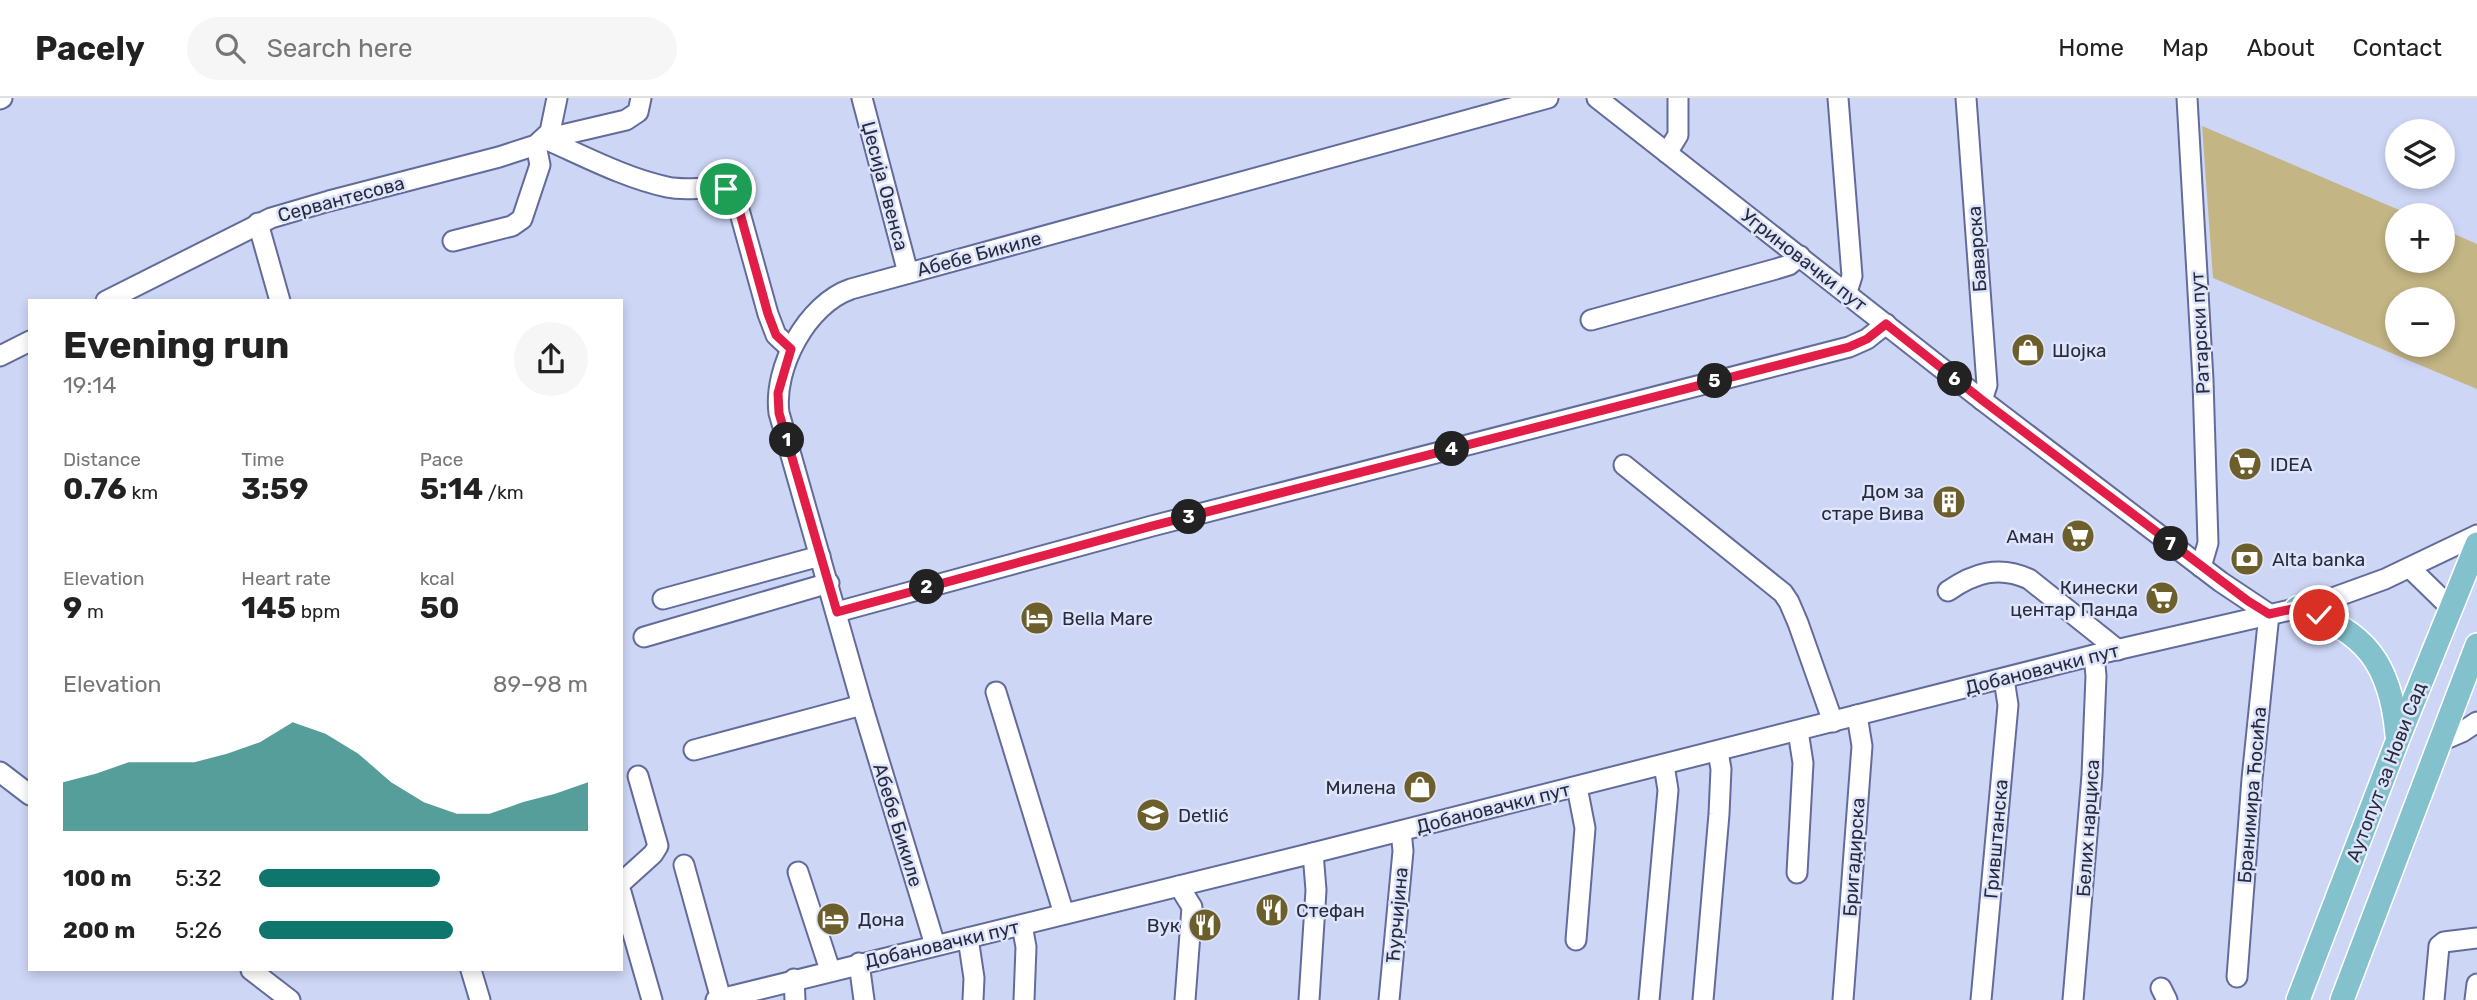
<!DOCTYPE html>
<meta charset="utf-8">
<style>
body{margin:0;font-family:Rubik,sans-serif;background:#f6f6f6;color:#222;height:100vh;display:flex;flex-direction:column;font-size:26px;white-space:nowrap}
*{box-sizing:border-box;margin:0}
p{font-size:23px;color:#767676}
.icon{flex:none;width:38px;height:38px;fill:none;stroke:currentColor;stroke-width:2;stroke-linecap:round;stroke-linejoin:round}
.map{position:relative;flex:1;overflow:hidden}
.panel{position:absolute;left:28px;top:201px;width:595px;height:672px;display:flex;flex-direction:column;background:#fff;border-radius:0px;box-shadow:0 4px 10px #0003}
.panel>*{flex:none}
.fabs{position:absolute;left:2385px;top:21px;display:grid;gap:14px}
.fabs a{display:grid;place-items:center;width:70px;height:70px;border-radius:50%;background:#fff;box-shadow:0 4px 10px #0003;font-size:35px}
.pin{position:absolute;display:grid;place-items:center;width:60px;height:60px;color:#fff;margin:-30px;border:4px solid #fff;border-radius:50%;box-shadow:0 2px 7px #0007}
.km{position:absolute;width:35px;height:35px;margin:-18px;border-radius:50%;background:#222;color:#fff;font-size:19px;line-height:35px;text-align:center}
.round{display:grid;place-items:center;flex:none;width:74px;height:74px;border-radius:37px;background:#f6f6f6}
.summary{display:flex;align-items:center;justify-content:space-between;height:119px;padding:0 35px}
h1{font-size:38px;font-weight:700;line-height:52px}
.stats{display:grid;grid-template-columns:repeat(3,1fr);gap:10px;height:119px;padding:7px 35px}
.stats div{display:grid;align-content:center}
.stats b{font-size:30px;font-weight:700}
.stats small{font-size:19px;font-weight:400}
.stats p{font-size:19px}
.chart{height:196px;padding:14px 35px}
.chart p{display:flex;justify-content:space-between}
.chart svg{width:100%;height:126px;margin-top:7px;fill:#0f766e;opacity:.7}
ul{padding:0 35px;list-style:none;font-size:23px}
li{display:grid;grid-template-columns:112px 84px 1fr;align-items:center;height:52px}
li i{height:18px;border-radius:9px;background:#0f766e}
header{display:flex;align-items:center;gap:42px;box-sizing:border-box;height:98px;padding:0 35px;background:#fff;border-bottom:2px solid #e0e0e0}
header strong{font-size:33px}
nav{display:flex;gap:38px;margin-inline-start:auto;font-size:24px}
.search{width:490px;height:63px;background:#f6f6f6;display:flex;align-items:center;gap:18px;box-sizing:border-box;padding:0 24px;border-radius:38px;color:#767676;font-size:26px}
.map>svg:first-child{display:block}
.green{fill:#c3b584;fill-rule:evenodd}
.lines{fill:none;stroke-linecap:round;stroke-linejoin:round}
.minor-casing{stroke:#616c9b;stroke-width:23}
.major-casing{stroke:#fff;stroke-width:26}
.minor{stroke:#fff;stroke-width:19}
.major{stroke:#83c1cd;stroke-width:23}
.route-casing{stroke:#fff;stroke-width:14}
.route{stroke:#e11d48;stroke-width:9}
.labels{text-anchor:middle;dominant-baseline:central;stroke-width:5;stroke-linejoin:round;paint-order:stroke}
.street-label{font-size:19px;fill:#272b40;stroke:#dee4f9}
.poi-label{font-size:19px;fill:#272b40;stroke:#dee4f9;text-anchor:start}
</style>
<header>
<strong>Pacely</strong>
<div class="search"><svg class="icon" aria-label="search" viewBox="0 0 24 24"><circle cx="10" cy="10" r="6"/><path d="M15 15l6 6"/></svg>Search here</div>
<nav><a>Home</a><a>Map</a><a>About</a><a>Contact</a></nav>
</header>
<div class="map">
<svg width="2477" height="902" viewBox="0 0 2477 902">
<rect width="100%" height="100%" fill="#ced6f6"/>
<path class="green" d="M2202 28 2411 117H2398V163H2443V131L2477 146V291L2213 180ZM2398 201H2443V247H2398Z"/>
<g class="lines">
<defs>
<g id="minor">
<path d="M862 0 908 175"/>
<path d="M1597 0 1982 302 2221 484 2269 516"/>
<path d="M1838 0 1852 178 1847 194"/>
<path d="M1966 0 1987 287 1982 302"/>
<path d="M2187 0 2203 282 2208 445 2201 469"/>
<path d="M0 1 2 0"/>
<path d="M545 41C584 58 625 80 667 89 689 94 711 86 732 94L738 108 768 216 776 237 791 251"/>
<path d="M545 41 626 22 638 14 641 0"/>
<path d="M1667 55 1678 37V0"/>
<path d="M258 125 280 203"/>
<path d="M453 143 512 128 522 121 540 67 536 47"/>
<path d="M106 203 271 120 329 103 499 59 536 47 550 34 557 0"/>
<path d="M1591 222 1776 171 1789 167 1800 158"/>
<path d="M0 258 30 243"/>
<path d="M1624 367 1783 495 1789 504 1798 525 1833 624"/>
<path d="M2410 470 2452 511"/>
<path d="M1948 493C1974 475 1999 467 2029 481L2118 552"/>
<path d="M663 501 820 458"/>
<path d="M837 514 1152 428 1849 249 1867 241 1886 226"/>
<path d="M644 539 829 485"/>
<path d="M996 594 1064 816"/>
<path d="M2441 643 2462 634 2477 624"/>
<path d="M694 652 862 607"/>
<path d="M0 674 30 697"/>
<path d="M684 767 721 901"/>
<path d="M798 774 830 872"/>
<path d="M1797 775 1803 665 1798 633"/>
<path d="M621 785 653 756 658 748 638 678"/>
<path d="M1179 788 1192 809 1185 902"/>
<path d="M621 794 652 902"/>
<path d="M1022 827 1026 849 1024 902"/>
<path d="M968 840 974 880 973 902"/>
<path d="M1576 842 1585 730 1577 689"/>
<path d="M935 847 862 607 779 315C773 270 807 206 851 191L1548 0"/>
<path d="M859 865 864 902"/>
<path d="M251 872 290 902"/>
<path d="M471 872 480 902"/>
<path d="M2237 879 2252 681 2269 516"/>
<path d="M794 881 795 902"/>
<path d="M2161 890 2167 902"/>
<path d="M716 902 1313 755 2094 557 2316 506 2385 481 2477 437"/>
<path d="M1309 902 1316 792 1313 755"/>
<path d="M1389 902 1403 753 1401 733"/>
<path d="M1649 902 1668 692 1664 667"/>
<path d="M1703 902 1719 716 1721 671 1718 654"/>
<path d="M1843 902 1862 648 1857 617"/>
<path d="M1981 902 2008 607 2004 581"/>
<path d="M2073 902 2092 677 2096 578 2094 557"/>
<path d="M2434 902 2439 848 2444 844 2477 840"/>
<path d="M2475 902 2477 886"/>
</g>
<g id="major">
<path d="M2297 510C2366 532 2391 567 2397 637"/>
<path d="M2298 902 2398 641 2477 446"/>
<path d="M2342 902 2477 547"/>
</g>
</defs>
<use href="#minor" class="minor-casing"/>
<use href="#major" class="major-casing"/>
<use href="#minor" class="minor"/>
<use href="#major" class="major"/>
</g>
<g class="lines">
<defs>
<path id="route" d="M726 91 732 94 738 108 768 216 776 237 791 251 778 295 779 315 837 514 1152 428 1849 249 1867 241 1886 226 1982 302 2248 503 2269 516 2297 510 2319 517"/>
</defs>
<use href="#route" class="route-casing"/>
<use href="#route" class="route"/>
</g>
<defs>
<symbol id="shop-disc" viewBox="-11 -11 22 22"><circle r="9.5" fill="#6d5f2c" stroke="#dee4f9"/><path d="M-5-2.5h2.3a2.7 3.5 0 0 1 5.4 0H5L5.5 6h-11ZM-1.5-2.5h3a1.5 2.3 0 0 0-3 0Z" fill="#fff"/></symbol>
<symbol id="supermarket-disc" viewBox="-11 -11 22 22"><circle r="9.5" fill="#6d5f2c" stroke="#dee4f9"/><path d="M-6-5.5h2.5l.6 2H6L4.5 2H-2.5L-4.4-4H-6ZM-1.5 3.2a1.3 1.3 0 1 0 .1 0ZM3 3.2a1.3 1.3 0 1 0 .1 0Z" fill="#fff"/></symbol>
<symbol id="building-disc" viewBox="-11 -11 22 22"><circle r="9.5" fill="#6d5f2c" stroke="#dee4f9"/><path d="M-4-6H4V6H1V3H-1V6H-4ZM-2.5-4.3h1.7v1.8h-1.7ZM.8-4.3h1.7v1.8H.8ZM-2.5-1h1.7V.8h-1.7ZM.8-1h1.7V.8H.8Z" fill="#fff"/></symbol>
<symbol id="bank-disc" viewBox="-11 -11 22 22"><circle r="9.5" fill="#6d5f2c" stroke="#dee4f9"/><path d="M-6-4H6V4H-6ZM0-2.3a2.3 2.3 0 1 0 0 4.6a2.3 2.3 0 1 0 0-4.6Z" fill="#fff"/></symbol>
<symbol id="hotel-disc" viewBox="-11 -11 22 22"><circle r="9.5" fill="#6d5f2c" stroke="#dee4f9"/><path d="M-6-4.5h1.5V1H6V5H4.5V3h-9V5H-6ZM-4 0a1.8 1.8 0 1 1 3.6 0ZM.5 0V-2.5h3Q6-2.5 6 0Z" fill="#fff"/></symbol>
<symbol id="school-disc" viewBox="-11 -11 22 22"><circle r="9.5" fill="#6d5f2c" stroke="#dee4f9"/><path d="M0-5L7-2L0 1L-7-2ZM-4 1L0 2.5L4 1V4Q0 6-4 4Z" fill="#fff"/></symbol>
<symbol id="restaurant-disc" viewBox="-11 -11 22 22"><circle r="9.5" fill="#6d5f2c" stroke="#dee4f9"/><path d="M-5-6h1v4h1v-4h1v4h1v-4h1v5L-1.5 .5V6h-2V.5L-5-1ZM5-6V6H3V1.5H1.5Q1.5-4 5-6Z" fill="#fff"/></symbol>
</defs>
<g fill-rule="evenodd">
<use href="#shop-disc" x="2009" y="233" width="38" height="38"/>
<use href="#supermarket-disc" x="2226" y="347" width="38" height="38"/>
<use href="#building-disc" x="1930" y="385" width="38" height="38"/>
<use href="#supermarket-disc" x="2059" y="419" width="38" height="38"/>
<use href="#bank-disc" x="2228" y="442" width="38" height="38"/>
<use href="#supermarket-disc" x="2143" y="481" width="38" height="38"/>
<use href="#hotel-disc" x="1018" y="501" width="38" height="38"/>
<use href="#shop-disc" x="1401" y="670" width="38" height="38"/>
<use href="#school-disc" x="1134" y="698" width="38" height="38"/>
<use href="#restaurant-disc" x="1253" y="793" width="38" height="38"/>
<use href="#hotel-disc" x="814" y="802" width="38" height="38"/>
<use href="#restaurant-disc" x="1186" y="808" width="38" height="38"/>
</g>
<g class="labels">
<g class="street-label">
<text transform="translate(885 88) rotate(75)">Џесија Овенса</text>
<text transform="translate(341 101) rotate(-15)">Сервантесова</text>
<text transform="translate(1977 151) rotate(-94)">Баварска</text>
<text transform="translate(979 156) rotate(-15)">Абебе Бикиле</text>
<text transform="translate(1804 162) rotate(38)">Угриновачки пут</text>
<text transform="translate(2200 235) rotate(-93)">Ратарски пут</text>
<text transform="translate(2042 571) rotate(-14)">Добановачки пут</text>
<text transform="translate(2386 674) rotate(-69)">Аутопут за Нови Сад</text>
<text transform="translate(2252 697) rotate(-85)">Бранимира Ћосића</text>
<text transform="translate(1493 710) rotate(-14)">Добановачки пут</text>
<text transform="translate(898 727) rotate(73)">Абебе Бикиле</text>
<text transform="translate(2088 730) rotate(-86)">Белих нарциса</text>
<text transform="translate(1996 741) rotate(-85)">Гривштанска</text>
<text transform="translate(1854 759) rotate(-86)">Бригадирска</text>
<text transform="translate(1397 817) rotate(-85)">Ћурчијина</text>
<text transform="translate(942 846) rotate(-13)">Добановачки пут</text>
</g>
<g class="poi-label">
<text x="2052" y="252">Шојка</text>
<text x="2270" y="366">IDEA</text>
<text x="1924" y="393" text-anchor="end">Дом за<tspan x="1924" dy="22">старе Вива</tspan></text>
<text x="2054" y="438" text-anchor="end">Аман</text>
<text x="2272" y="461">Alta banka</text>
<text x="2138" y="489" text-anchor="end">Кинески<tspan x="2138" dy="22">центар Панда</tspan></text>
<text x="1062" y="520">Bella Mare</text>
<text x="1396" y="689" text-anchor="end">Милена</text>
<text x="1178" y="717">Detlić</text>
<text x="1296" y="812">Стефан</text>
<text x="858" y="821">Дона</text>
<text x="1180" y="827" text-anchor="end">Вук</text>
</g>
</g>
</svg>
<div class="fabs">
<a><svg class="icon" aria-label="layers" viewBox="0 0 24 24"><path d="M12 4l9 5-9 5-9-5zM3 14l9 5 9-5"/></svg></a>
<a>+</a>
<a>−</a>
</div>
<div class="pin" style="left:726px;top:91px;background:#1e9e55"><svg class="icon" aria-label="arrive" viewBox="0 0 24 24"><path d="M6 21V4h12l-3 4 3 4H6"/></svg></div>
<div class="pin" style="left:2319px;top:517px;background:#d93025"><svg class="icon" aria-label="check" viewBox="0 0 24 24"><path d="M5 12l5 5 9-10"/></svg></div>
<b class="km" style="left:787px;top:342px">1</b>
<b class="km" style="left:927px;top:489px">2</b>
<b class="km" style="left:1189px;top:419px">3</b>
<b class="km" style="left:1452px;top:351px">4</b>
<b class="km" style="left:1715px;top:283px">5</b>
<b class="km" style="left:1955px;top:281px">6</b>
<b class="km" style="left:2171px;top:446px">7</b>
<section class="panel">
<div class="summary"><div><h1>Evening run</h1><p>19:14</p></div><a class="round"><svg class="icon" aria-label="share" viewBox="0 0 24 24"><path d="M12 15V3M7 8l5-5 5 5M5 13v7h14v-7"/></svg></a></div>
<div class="stats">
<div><p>Distance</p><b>0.76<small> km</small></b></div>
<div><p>Time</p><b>3:59</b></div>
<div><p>Pace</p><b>5:14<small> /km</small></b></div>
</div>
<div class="stats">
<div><p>Elevation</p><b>9<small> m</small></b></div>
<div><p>Heart rate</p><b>145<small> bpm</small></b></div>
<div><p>kcal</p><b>50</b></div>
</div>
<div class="chart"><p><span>Elevation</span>89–98 m</p>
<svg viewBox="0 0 160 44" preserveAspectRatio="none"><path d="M0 44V27L10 24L20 20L30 20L40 20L50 17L60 13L70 6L80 10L90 17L100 27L110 34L120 38L130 38L140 34L150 31L160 27V44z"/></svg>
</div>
<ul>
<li><b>100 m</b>5:32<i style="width:55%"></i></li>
<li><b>200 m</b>5:26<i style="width:59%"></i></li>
</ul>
</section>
</div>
